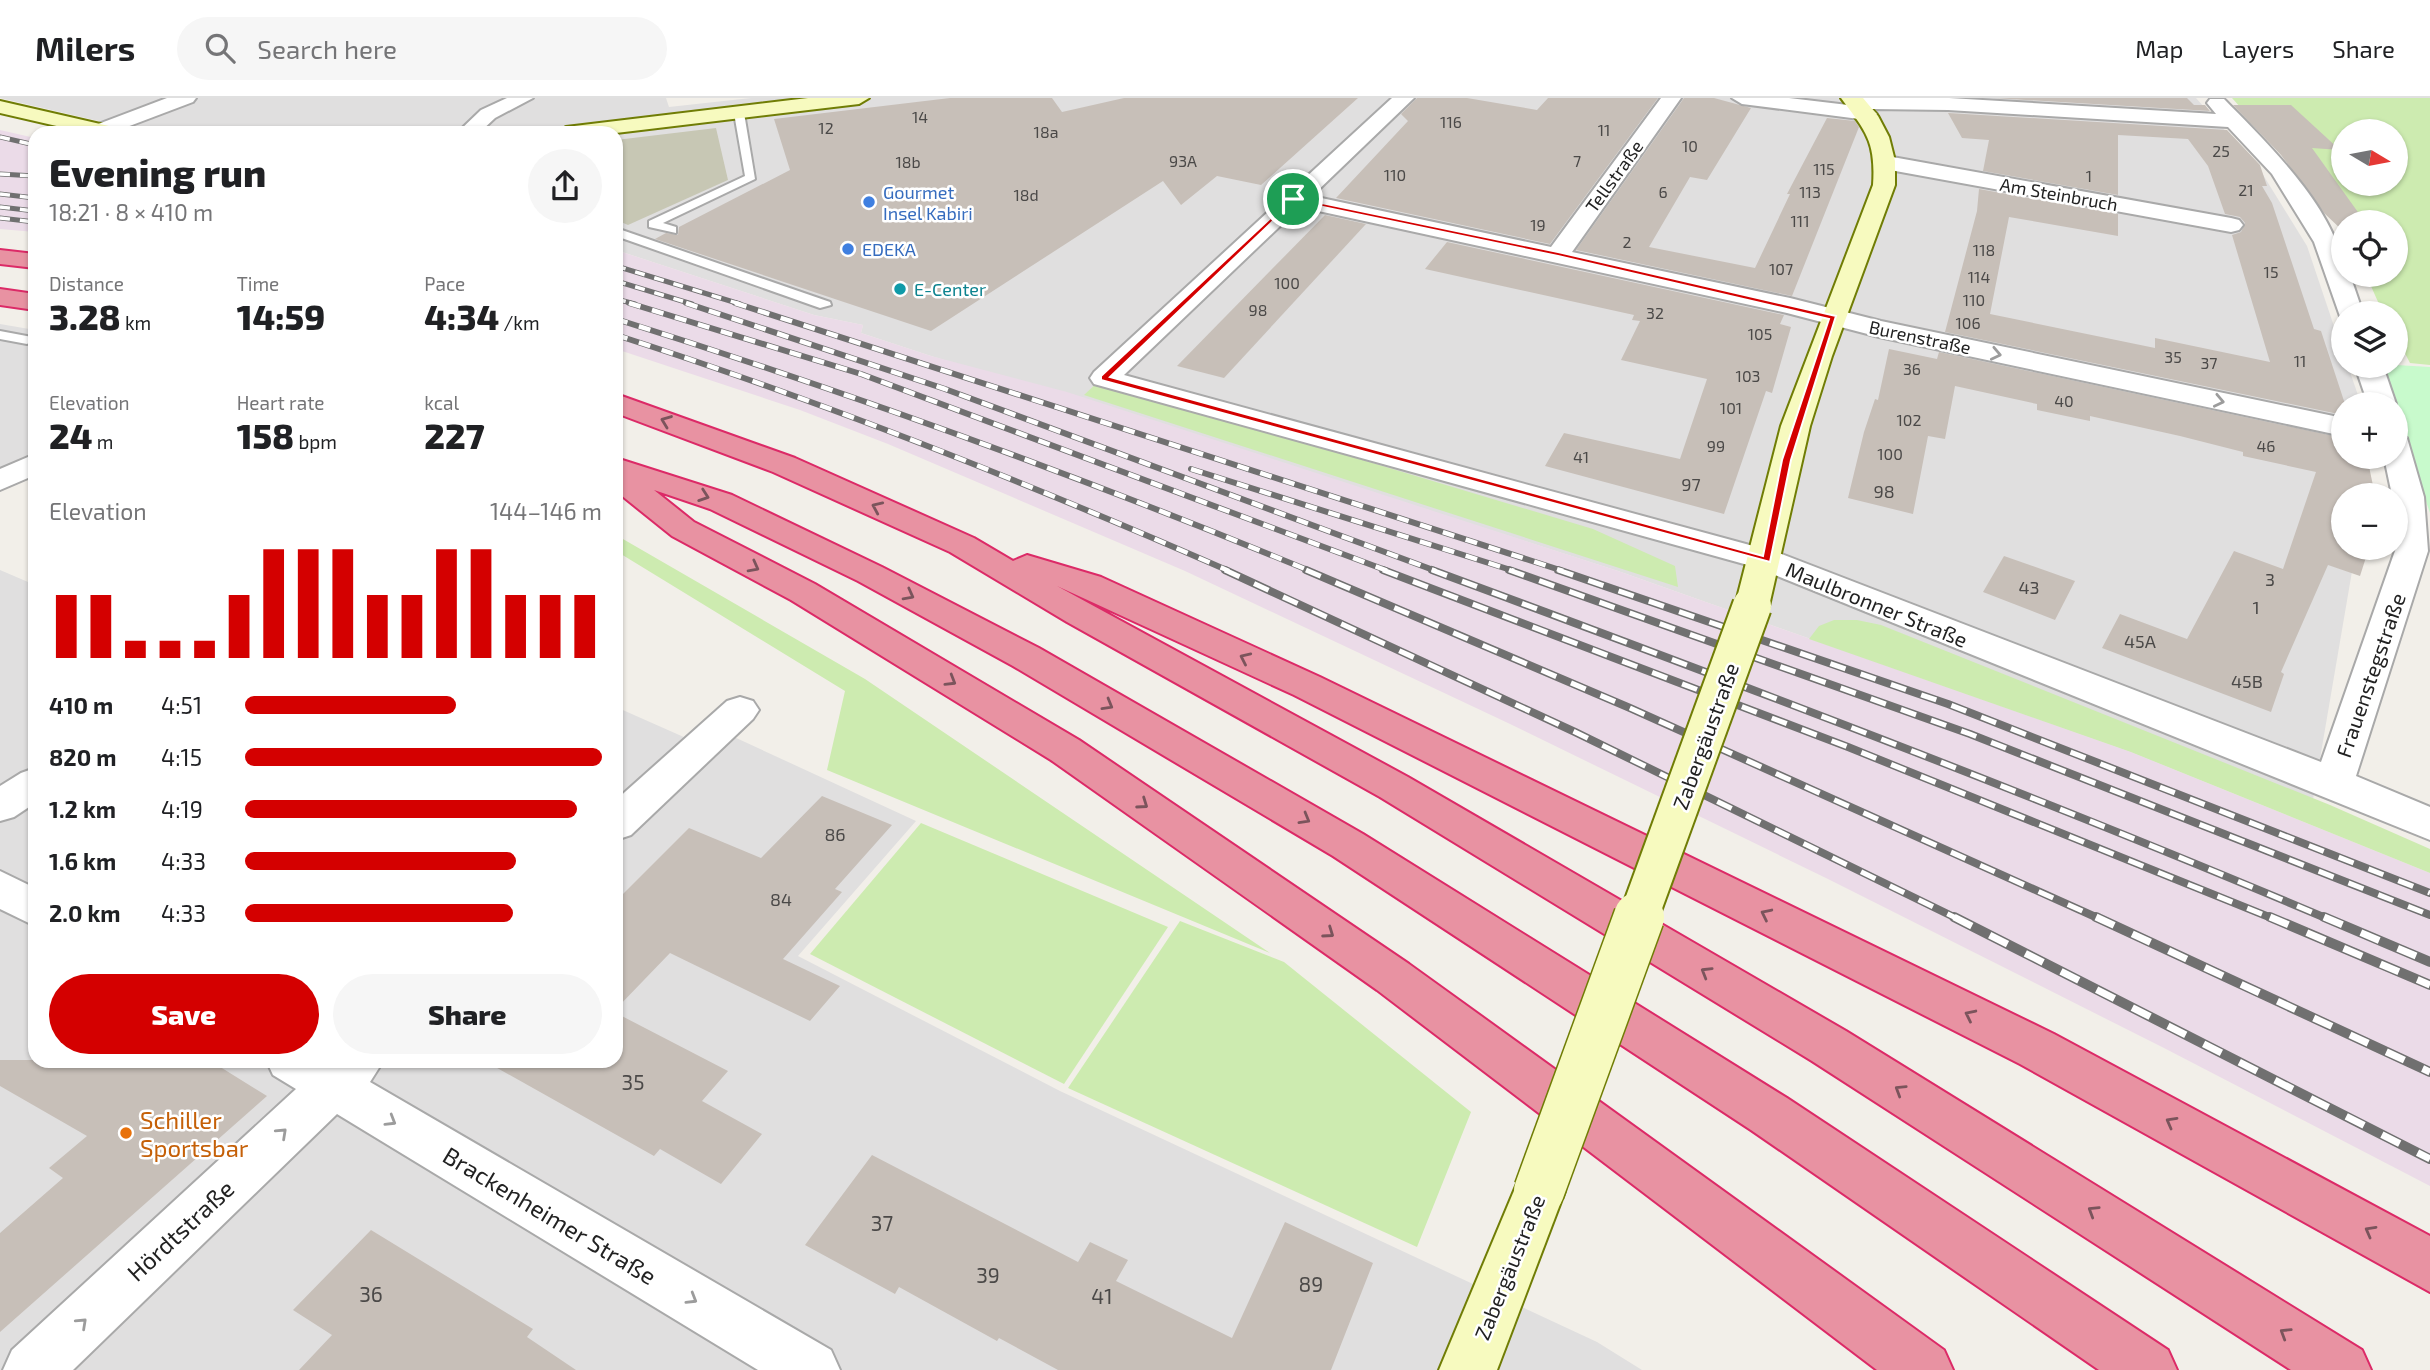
<!DOCTYPE html>
<meta charset="utf-8">
<style>
body{margin:0;font-family:"Exo 2",sans-serif;background:#f6f6f6;color:#202124;height:100vh;display:flex;flex-direction:column;font-size:26px;white-space:nowrap}
*{box-sizing:border-box;margin:0}
p{font-size:23px;color:#757577}
.icon{flex:none;width:38px;height:38px;fill:none;stroke:currentColor;stroke-width:2;stroke-linecap:round;stroke-linejoin:round}
.map{position:relative;flex:1;overflow:hidden}
.sheet{position:absolute;left:28px;top:28px;width:595px;height:942px;display:flex;flex-direction:column;background:#fff;border-radius:21px;box-shadow:0 2px 5px #0004}
.sheet>*{flex:none}
.needle{width:46px;rotate:100deg}
.tools{position:absolute;left:2331px;top:21px;display:grid;gap:14px}
.tools a{display:grid;place-items:center;width:77px;height:77px;border-radius:50%;background:#fff;box-shadow:0 2px 5px #0004;font-size:35px}
.pin{position:absolute;display:grid;place-items:center;width:60px;height:60px;color:#fff;margin:-30px;border:4px solid #fff;border-radius:50%;box-shadow:0 2px 7px #0007}
.round{display:grid;place-items:center;flex:none;width:74px;height:74px;border-radius:37px;background:#f6f6f6}
.headline{display:flex;align-items:center;justify-content:space-between;height:119px;padding:0 21px}
h1{font-size:38px;font-weight:800;line-height:52px}
.figures{display:grid;grid-template-columns:repeat(3,1fr);gap:10px;height:119px;padding:7px 21px}
.figures div{display:grid;align-content:center}
.figures b{font-size:35px;font-weight:800}
.figures small{font-size:19px;font-weight:400}
.figures p{font-size:19px}
.chart{height:196px;padding:14px 21px}
.chart p{display:flex;justify-content:space-between}
.chart svg{width:100%;height:126px;margin-top:7px;stroke:#d40000;stroke-width:6}
.primary-button{display:flex;gap:14px;margin-top:auto;padding:14px 21px}
.primary-button a{flex:1;height:80px;border-radius:42px;background:#d40000;color:#fff;font-size:28px;font-weight:800;line-height:80px;text-align:center}
.primary-button a+a{background:#f6f6f6;color:#202124}
ul{padding:0 21px;list-style:none;font-size:23px}
li{display:grid;grid-template-columns:112px 84px 1fr;align-items:center;height:52px}
li i{height:18px;border-radius:9px;background:#d40000}
header{display:flex;align-items:center;gap:42px;box-sizing:border-box;height:98px;padding:0 35px;background:#fff;border-bottom:2px solid #e0e0e0}
header strong{font-size:33px}
nav{display:flex;gap:38px;margin-inline-start:auto;font-size:24px}
.search{width:490px;height:63px;background:#f6f6f6;display:flex;align-items:center;gap:18px;box-sizing:border-box;padding:0 24px;border-radius:38px;color:#757577;font-size:26px}
.map>svg:first-child{display:block}
.residential{fill:#e0dfdf}
.industrial{fill:#ebdbe8}
.construction{fill:#c7c7b4}
.grass{fill:#cdebb0;fill-rule:evenodd}
.park{fill:#c8facc}
.building{fill:#c7bfb8}
.lines{fill:none;stroke-linecap:round;stroke-linejoin:round}
.lane-casing{stroke:#a9a9a9;stroke-width:4}
.street-casing{stroke:#a9a9a9;stroke-width:4}
.secondary-casing{stroke:#707d05;stroke-width:4}
.highway-casing{stroke:#dc2a67;stroke-width:4}
.lane{fill:#fff;fill-rule:evenodd}
.street{fill:#fff;fill-rule:evenodd}
.secondary{fill:#f7fabf;fill-rule:evenodd}
.highway{fill:#e892a2;fill-rule:evenodd}
.rail-far3-casing{stroke:#707070;stroke-width:5}
.rail-far2-casing{stroke:#707070;stroke-width:6}
.rail-far1-casing{stroke:#707070;stroke-width:8}
.rail-casing{stroke:#707070;stroke-width:10}
.rail-far3{stroke:#fff;stroke-width:3.5;stroke-dasharray:10;stroke-linecap:butt}
.rail-far2{stroke:#fff;stroke-width:4.5;stroke-dasharray:12;stroke-linecap:butt}
.rail-far1{stroke:#fff;stroke-width:5;stroke-dasharray:16;stroke-linecap:butt}
.rail{stroke:#fff;stroke-width:7;stroke-dasharray:20;stroke-linecap:butt}
.secondary-bridge-far1-casing{stroke:#707d05;stroke-width:42;stroke-linecap:butt}
.secondary-bridge-casing{stroke:#707d05;stroke-width:53;stroke-linecap:butt}
.secondary-bridge-far1{stroke:#f7fabf;stroke-width:38}
.secondary-bridge{stroke:#f7fabf;stroke-width:50}
.oneway{stroke:#9c9c9c}
.oneway2{stroke:#7b545c}
.route{fill:#d40000;stroke:#fff;stroke-width:2;fill-rule:evenodd}
.shop-dot{fill:#3f7fe0;stroke:#fff;stroke-width:2.5}
.culture-dot{fill:#0f9aa8;stroke:#fff;stroke-width:2.5}
.food-dot{fill:#e8710a;stroke:#fff;stroke-width:2.5}
.labels{text-anchor:middle;dominant-baseline:central;stroke-width:5;stroke-linejoin:round;paint-order:stroke}
.far-number-label{font-size:16px;fill:#4b4948}
.far-street-label{font-size:18px;fill:#222;stroke:#fff}
.far-shop-label{font-size:18px;fill:#366cbe;stroke:#fff;text-anchor:start}
.far-culture-label{font-size:18px;fill:#0d838f;stroke:#fff;text-anchor:start}
.number-label{font-size:18px;fill:#4b4948}
.street-label{font-size:21px;fill:#222;stroke:#fff}
.near-number-label{font-size:21px;fill:#4b4948}
.near-food-label{font-size:24px;fill:#c56008;stroke:#fff;text-anchor:start}
.near-street-label{font-size:24px;fill:#222;stroke:#fff}
</style>
<header>
<strong>Milers</strong>
<div class="search"><svg class="icon" aria-label="search" viewBox="0 0 24 24"><circle cx="10" cy="10" r="6"/><path d="M15 15l6 6"/></svg>Search here</div>
<nav><a>Map</a><a>Layers</a><a>Share</a></nav>
</header>
<div class="map">
<svg width="2430" height="1272" viewBox="0 0 2430 1272">
<rect width="100%" height="100%" fill="#f2efe9"/>
<g class="residential">
<path d="M0 0H666L669 9 751 0H2196L2260 72 2307 148 2343 255V268H2348L2361 306H2343V359H2372L2366 397H2343V450H2356L2309 725 2131 654 1618 473 1331 381 931 258 861 235 863 227 814 217 616 152V35H150Z"/>
<path d="M0 226 35 232V362L0 380Z"/>
<path d="M0 472 35 487V962H616V609L695 644 734 639 916 723 798 858 1060 993 1597 1244 1642 1272H0Z"/>
</g>
<g class="industrial">
<path d="M0 32 35 40V134L0 131Z"/>
<path d="M616 152 814 217 863 227 861 235 931 258 1067 294 1618 473 2131 654 2430 775V1088L2164 950 1828 781 1508 625 1185 473 888 346 800 312 616 251Z"/>
</g>
<path class="construction" d="M716 30 728 82 628 127 616 122V42Z"/>
<g class="grass">
<path d="M2232 0H2430V267L2410 265 2396 238V215H2383L2366 177H2396V124H2343V135L2307 83ZM2343 33H2396V86H2343Z"/>
<path d="M1099 283 1593 431 1675 468 1678 489 1084 297Z"/>
<path d="M616 437 865 581 1270 855 827 672 845 593 616 453Z"/>
<path d="M1834 522H1857L1881 527 2330 707 2430 751V775L2131 654 1809 541 1819 528Z"/>
<path d="M921 725 1168 829 1064 986 810 856Z"/>
<path d="M1180 823 1284 864 1471 1014 1417 1149 1068 990Z"/>
</g>
<path class="park" d="M2396 267 2430 269V415L2380 268Z"/>
<g class="building">
<path d="M950 0H1052L1062 14 1124 0H1358L1261 87 1217 78 1181 107 1163 83 931 233 655 141 666 135 678 137 679 129 790 72 774 21Z"/>
<path d="M1417 0H1467L1537 12 1548 0H1658L1550 146 1336 100 1408 23 1401 16Z"/>
<path d="M1684 0H1714L1751 10 1707 82 1690 79 1649 149 1755 170 1790 96H1787L1827 20 1855 23 1859 29 1792 198 1576 152Z"/>
<path d="M1993 0H2187L2194 7H2205L2210 13Z"/>
<path d="M2233 7H2291L2340 52 2312 50 2365 124H2343V133L2324 115 2281 57Z"/>
<path d="M1948 15 2227 32 2260 67 2267 88H2262L2272 105 2314 231 2321 233 2345 306 2343 317 1945 234 1977 113 1979 91 2118 116V138L2009 119 1990 216 2155 250V240L2270 264 2232 137 2241 134 2245 125 2240 119 2225 116 2208 68 2188 41 2118 37V97L1983 73 1989 42 1962 40Z"/>
<path d="M1325 117 1366 126 1224 280 1177 268Z"/>
<path d="M1447 144 1784 217 1780 226 1791 229 1772 295 1766 293 1724 416 1545 368 1564 335 1680 361 1707 281 1621 262 1640 223 1632 222 1634 217 1425 171Z"/>
<path d="M1889 251 1937 261 1939 254 2343 340V359H2367L2375 397H2343V450H2369L2360 478 2328 467 2281 574 2284 576 2271 614 2102 550 2120 516 2187 541 2234 453 2283 471 2316 374 2243 358V354L2180 338 2090 318V323L2037 312V306L1955 288 1945 341 1928 338 1913 416 1848 400 1864 334 1875 301 1878 302Z"/>
<path d="M2004 458 2075 483 2055 522 1983 494Z"/>
<path d="M822 698 892 727 835 791 842 794 783 861 840 888 810 923 670 855 616 911V803L689 730 761 760Z"/>
<path d="M616 915 728 973 702 1003 762 1036 721 1086 660 1051 654 1058 483 962H616Z"/>
<path d="M0 962H209L267 998 0 1234V1135L63 1080 49 1070 87 1038 0 988Z"/>
<path d="M872 1057 1078 1164 1090 1144 1128 1162 1116 1183 1232 1240 1285 1124 1373 1165 1331 1272H1058L999 1240 997 1243 899 1189 895 1196 805 1147Z"/>
<path d="M371 1132 533 1231 527 1239 576 1272H299L332 1237 293 1212Z"/>
</g>
<g class="lines">
<defs>
<g id="lane">
<path d="M739 12 744 15 755 81 663 125 676 129V135L649 129V123L745 78 734 15Z"/>
<path d="M616 130 830 204 831 207 820 210 616 138Z"/>
<path d="M0 233 32 239 34 242 27 246 0 241Z"/>
</g>
<g id="street">
<path d="M167 0H196L193 4 111 35H92L90 32 93 28Z"/>
<path d="M507 0H533L495 20 479 35H457L481 12Z"/>
<path d="M1392 0H1414L1312 98 1551 149 1661 0H1681L1572 154 1790 200 1881 223 2343 320V338L1879 239 1787 215 1300 109 1124 277 1779 455 2321 664 2396 450V397H2392L2384 359H2396V337L2407 340 2424 399 2428 453 2356 678 2430 709V742L1755 469 1094 286 1090 280 1094 274Z"/>
<path d="M1732 0H1789L1848 7 1846 5 1852 0H1949L2216 16 2207 5 2210 1H2224C2264 42 2343 117 2343 177H2350L2363 215H2343V221H2341L2314 144 2272 76 2228 29 1948 12 1872 11 1877 16 1867 22 1742 6Z"/>
<path d="M1887 58 2231 120 2239 122 2243 127 2239 132 2231 134 1879 70 1876 65 1879 60Z"/>
<path d="M2355 268H2383L2396 306V307L2368 306Z"/>
<path d="M35 356V377L0 392V371Z"/>
<path d="M740 599 753 603 759 612 753 621 631 737 616 742V702L727 603Z"/>
<path d="M35 670V705L14 719 0 723V688L21 675Z"/>
<path d="M0 773 35 790V828L0 811Z"/>
<path d="M266 962H384L370 984 831 1252 840 1272H758L337 1016 73 1272H3L12 1252 296 991 273 977Z"/>
</g>
<g id="secondary">
<path d="M808 0H869L859 6 616 35H556L566 29Z"/>
<path d="M1841 0H1863L1878 18 1889 39 1895 63V87L1832 258 1810 328 1769 508 1764 516 1752 519 1740 516 1735 508 1781 328 1873 87C1876 42 1865 33 1841 0Z"/>
<path d="M0 3 122 31 125 35H87L0 15Z"/>
<path d="M1539 1068 1557 1076 1565 1093 1497 1272H1439L1521 1076Z"/>
</g>
<g id="highway">
<path d="M0 152 35 156V170L0 166Z"/>
<path d="M0 191 35 196V212L0 207Z"/>
<path d="M616 296 795 360 974 440 1013 463 1027 457 1101 479 1320 579 2054 936 2430 1138V1194L2020 966 1294 597 1057 488 1408 679 1846 933 2362 1252 2371 1272H2291L1812 963 1380 699 1067 524 950 454 773 374 616 315Z"/>
<path d="M616 360 732 397 882 469 1039 550 1363 736 1787 1000 2168 1252 2177 1272H2099L1751 1032 1333 758 1013 568 858 483 710 411 654 392 694 424 815 486 1079 642 1409 866 1944 1252 1953 1272H1877L1377 892 1051 662 791 502 672 438 616 393Z"/>
</g>
</defs>
<use href="#lane" class="lane-casing"/>
<use href="#street" class="street-casing"/>
<use href="#secondary" class="secondary-casing"/>
<use href="#highway" class="highway-casing"/>
<use href="#lane" class="lane"/>
<use href="#street" class="street"/>
<use href="#secondary" class="secondary"/>
<use href="#highway" class="highway"/>
<defs>
<g id="rail-far3">
<path d="M0 39 35 47"/>
<path d="M0 76 35 78"/>
<path d="M0 96 35 100"/>
<path d="M0 109 35 113"/>
<path d="M0 120 35 124"/>
<path d="M616 168 740 206"/>
<path d="M616 183 692 206"/>
<path d="M616 201 635 206"/>
</g>
<g id="rail-far2">
<path d="M629 205 861 276 1388 473"/>
<path d="M686 205 945 291 1436 473"/>
<path d="M735 205 1563 473"/>
<path d="M616 221C851 295 1082 379 1310 473"/>
<path d="M616 237C825 304 1028 385 1229 473"/>
<path d="M1191 371 1514 473"/>
</g>
<g id="rail-far1">
<path d="M1225 472 1575 634 1958 821"/>
<path d="M1306 472 1630 610 2100 821"/>
<path d="M1383 472 1848 649 2274 821"/>
<path d="M1432 472C1732 583 2033 696 2328 821"/>
<path d="M1509 472 1970 636 2430 817"/>
<path d="M1558 472 1948 606 2430 795"/>
</g>
<g id="rail">
<path d="M1954 819 2430 1061"/>
<path d="M2096 819 2430 974"/>
<path d="M2270 819 2430 887"/>
<path d="M2324 819 2430 864"/>
</g>
</defs>
<use href="#rail-far3" class="rail-far3-casing"/>
<use href="#rail-far2" class="rail-far2-casing"/>
<use href="#rail-far1" class="rail-far1-casing"/>
<use href="#rail" class="rail-casing"/>
<use href="#rail-far3" class="rail-far3"/>
<use href="#rail-far2" class="rail-far2"/>
<use href="#rail-far1" class="rail-far1"/>
<use href="#rail" class="rail"/>
<defs>
<path id="secondary-bridge-far1" d="M1638 821 1752 508"/>
<path id="secondary-bridge" d="M1539 1093 1639 819"/>
</defs>
<use href="#secondary-bridge-far1" class="secondary-bridge-far1-casing"/>
<use href="#secondary-bridge" class="secondary-bridge-casing"/>
<use href="#secondary-bridge-far1" class="secondary-bridge-far1"/>
<use href="#secondary-bridge" class="secondary-bridge"/>
</g>
<defs><path id="oneway-chevron" d="M-2-3.5L2.5 0L-2 3.5" fill="none" stroke-width="1.6" stroke-linecap="round" stroke-linejoin="round" transform="scale(1.75)"/></defs>
<g class="oneway">
<use href="#oneway-chevron" transform="translate(1996 256) rotate(12)"/>
<use href="#oneway-chevron" transform="translate(2219 303) rotate(12)"/>
<use href="#oneway-chevron" transform="translate(391 1023) rotate(31)"/>
<use href="#oneway-chevron" transform="translate(282 1035) rotate(-43)"/>
<use href="#oneway-chevron" transform="translate(692 1201) rotate(31)"/>
<use href="#oneway-chevron" transform="translate(82 1225) rotate(-43)"/>
</g>
<g class="oneway2">
<use href="#oneway-chevron" transform="translate(666 323) rotate(-159)"/>
<use href="#oneway-chevron" transform="translate(704 398) rotate(19)"/>
<use href="#oneway-chevron" transform="translate(877 409) rotate(-156)"/>
<use href="#oneway-chevron" transform="translate(754 469) rotate(28)"/>
<use href="#oneway-chevron" transform="translate(909 497) rotate(28)"/>
<use href="#oneway-chevron" transform="translate(1245 560) rotate(-155)"/>
<use href="#oneway-chevron" transform="translate(951 583) rotate(31)"/>
<use href="#oneway-chevron" transform="translate(1108 607) rotate(30)"/>
<use href="#oneway-chevron" transform="translate(1143 706) rotate(35)"/>
<use href="#oneway-chevron" transform="translate(1305 721) rotate(30)"/>
<use href="#oneway-chevron" transform="translate(1766 816) rotate(-154)"/>
<use href="#oneway-chevron" transform="translate(1329 835) rotate(35)"/>
<use href="#oneway-chevron" transform="translate(1706 874) rotate(-149)"/>
<use href="#oneway-chevron" transform="translate(1970 917) rotate(-154)"/>
<use href="#oneway-chevron" transform="translate(1900 992) rotate(-148)"/>
<use href="#oneway-chevron" transform="translate(2171 1024) rotate(-151)"/>
<use href="#oneway-chevron" transform="translate(2093 1113) rotate(-148)"/>
<use href="#oneway-chevron" transform="translate(2370 1133) rotate(-151)"/>
<use href="#oneway-chevron" transform="translate(2285 1235) rotate(-148)"/>
</g>
<path class="route" d="M1293 99 1558 154 1836 218 1791 362 1770 464 1101 282V278ZM1294 103 1558 158 1829 221 1782 362 1763 458 1110 279Z"/>
<g class="shop-dot">
<circle cx="869" cy="104" r="7"/>
<circle cx="848" cy="151" r="7"/>
</g>
<circle class="culture-dot" cx="900" cy="191" r="7"/>
<circle class="food-dot" cx="126" cy="1035" r="7"/>
<g class="labels">
<g class="far-number-label">
<text x="920" y="18">14</text>
<text x="1451" y="23">116</text>
<text x="826" y="29">12</text>
<text x="1604" y="31">11</text>
<text x="1046" y="33">18a</text>
<text x="1690" y="47">10</text>
<text x="2221" y="52">25</text>
<text x="1183" y="62">93A</text>
<text x="1577" y="62">7</text>
<text x="908" y="63">18b</text>
<text x="1824" y="70">115</text>
<text x="1395" y="76">110</text>
<text x="2089" y="77">1</text>
<text x="2246" y="91">21</text>
<text x="1663" y="93">6</text>
<text x="1810" y="93">113</text>
<text x="1026" y="96">18d</text>
<text x="1800" y="122">111</text>
<text x="1538" y="126">19</text>
<text x="1627" y="143">2</text>
<text x="1984" y="151">118</text>
<text x="1781" y="170">107</text>
<text x="2271" y="173">15</text>
<text x="1979" y="178">114</text>
<text x="1287" y="184">100</text>
<text x="1974" y="201">110</text>
<text x="1258" y="211">98</text>
<text x="1655" y="214">32</text>
<text x="1968" y="224">106</text>
<text x="1760" y="235">105</text>
<text x="2173" y="258">35</text>
<text x="2300" y="262">11</text>
<text x="2209" y="264">37</text>
<text x="1912" y="270">36</text>
<text x="1748" y="277">103</text>
<text x="2064" y="302">40</text>
<text x="1731" y="309">101</text>
<text x="1909" y="321">102</text>
<text x="1716" y="347">99</text>
<text x="2266" y="347">46</text>
<text x="1890" y="355">100</text>
<text x="1581" y="358">41</text>
</g>
<g class="far-street-label">
<text transform="translate(1614 78) rotate(-54)">Tellstraße</text>
<text transform="translate(2059 96) rotate(10)">Am Steinbruch</text>
<text transform="translate(1920 239) rotate(12)">Burenstraße</text>
</g>
<g class="far-shop-label">
<text x="883" y="94">Gourmet<tspan x="883" dy="21">Insel Kabiri</tspan></text>
<text x="862" y="151">EDEKA</text>
</g>
<g class="far-culture-label">
<text x="914" y="191">E-Center</text>
</g>
<g class="number-label">
<text x="1691" y="386">97</text>
<text x="1884" y="393">98</text>
<text x="2270" y="481">3</text>
<text x="2029" y="489">43</text>
<text x="2256" y="509">1</text>
<text x="2140" y="543">45A</text>
<text x="2247" y="583">45B</text>
<text x="835" y="736">86</text>
<text x="781" y="801">84</text>
</g>
<g class="street-label">
<text transform="translate(1877 506) rotate(22)">Maulbronner Straße</text>
<text transform="translate(2370 577) rotate(-71)">Frauenstegstraße</text>
<text transform="translate(1705 638) rotate(-70)">Zabergäustraße</text>
<text transform="translate(1509 1169) rotate(-68)">Zabergäustraße</text>
</g>
<g class="near-number-label">
<text x="633" y="983">35</text>
<text x="882" y="1124">37</text>
<text x="988" y="1176">39</text>
<text x="1311" y="1185">89</text>
<text x="371" y="1195">36</text>
<text x="1102" y="1197">41</text>
</g>
<g class="near-food-label">
<text x="140" y="1021">Schiller<tspan x="140" dy="28">Sportsbar</tspan></text>
</g>
<g class="near-street-label">
<text transform="translate(550 1117) rotate(31)">Brackenheimer Straße</text>
<text transform="translate(180 1132) rotate(-43)">Hördtstraße</text>
</g>
</g>
</svg>
<div class="tools">
<a><svg class="needle" viewBox="-14 -14 28 28"><path d="M0-13l5 13h-10z" fill="#e53935"/><path d="M0 13l5-13h-10z" fill="#757577"/></svg></a>
<a><svg class="icon" aria-label="locate" viewBox="0 0 24 24"><circle cx="12" cy="12" r="6"/><path d="M12 2v4M12 18v4M2 12h4M18 12h4"/></svg></a>
<a><svg class="icon" aria-label="layers" viewBox="0 0 24 24"><path d="M12 4l9 5-9 5-9-5zM3 14l9 5 9-5"/></svg></a>
<a>+</a>
<a>−</a>
</div>
<div class="pin" style="left:1293px;top:101px;background:#1e9e55"><svg class="icon" aria-label="arrive" viewBox="0 0 24 24"><path d="M6 21V4h12l-3 4 3 4H6"/></svg></div>
<section class="sheet">
<div class="headline"><div><h1>Evening run</h1><p>18:21 · 8 × 410 m</p></div><a class="round"><svg class="icon" aria-label="share" viewBox="0 0 24 24"><path d="M12 15V3M7 8l5-5 5 5M5 13v7h14v-7"/></svg></a></div>
<div class="figures">
<div><p>Distance</p><b>3.28<small> km</small></b></div>
<div><p>Time</p><b>14:59</b></div>
<div><p>Pace</p><b>4:34<small> /km</small></b></div>
</div>
<div class="figures">
<div><p>Elevation</p><b>24<small> m</small></b></div>
<div><p>Heart rate</p><b>158<small> bpm</small></b></div>
<div><p>kcal</p><b>227</b></div>
</div>
<div class="chart"><p><span>Elevation</span>144–146 m</p>
<svg viewBox="0 0 160 44" preserveAspectRatio="none"><path d="M5 44V22M15 44V22M25 44V38M35 44V38M45 44V38M55 44V22M65 44V6M75 44V6M85 44V6M95 44V22M105 44V22M115 44V6M125 44V6M135 44V22M145 44V22M155 44V22"/></svg>
</div>
<ul>
<li><b>410 m</b>4:51<i style="width:59%"></i></li>
<li><b>820 m</b>4:15<i style="width:100%"></i></li>
<li><b>1.2 km</b>4:19<i style="width:93%"></i></li>
<li><b>1.6 km</b>4:33<i style="width:76%"></i></li>
<li><b>2.0 km</b>4:33<i style="width:75%"></i></li>
</ul>
<div class="primary-button"><a>Save</a><a>Share</a></div>
</section>
</div>
